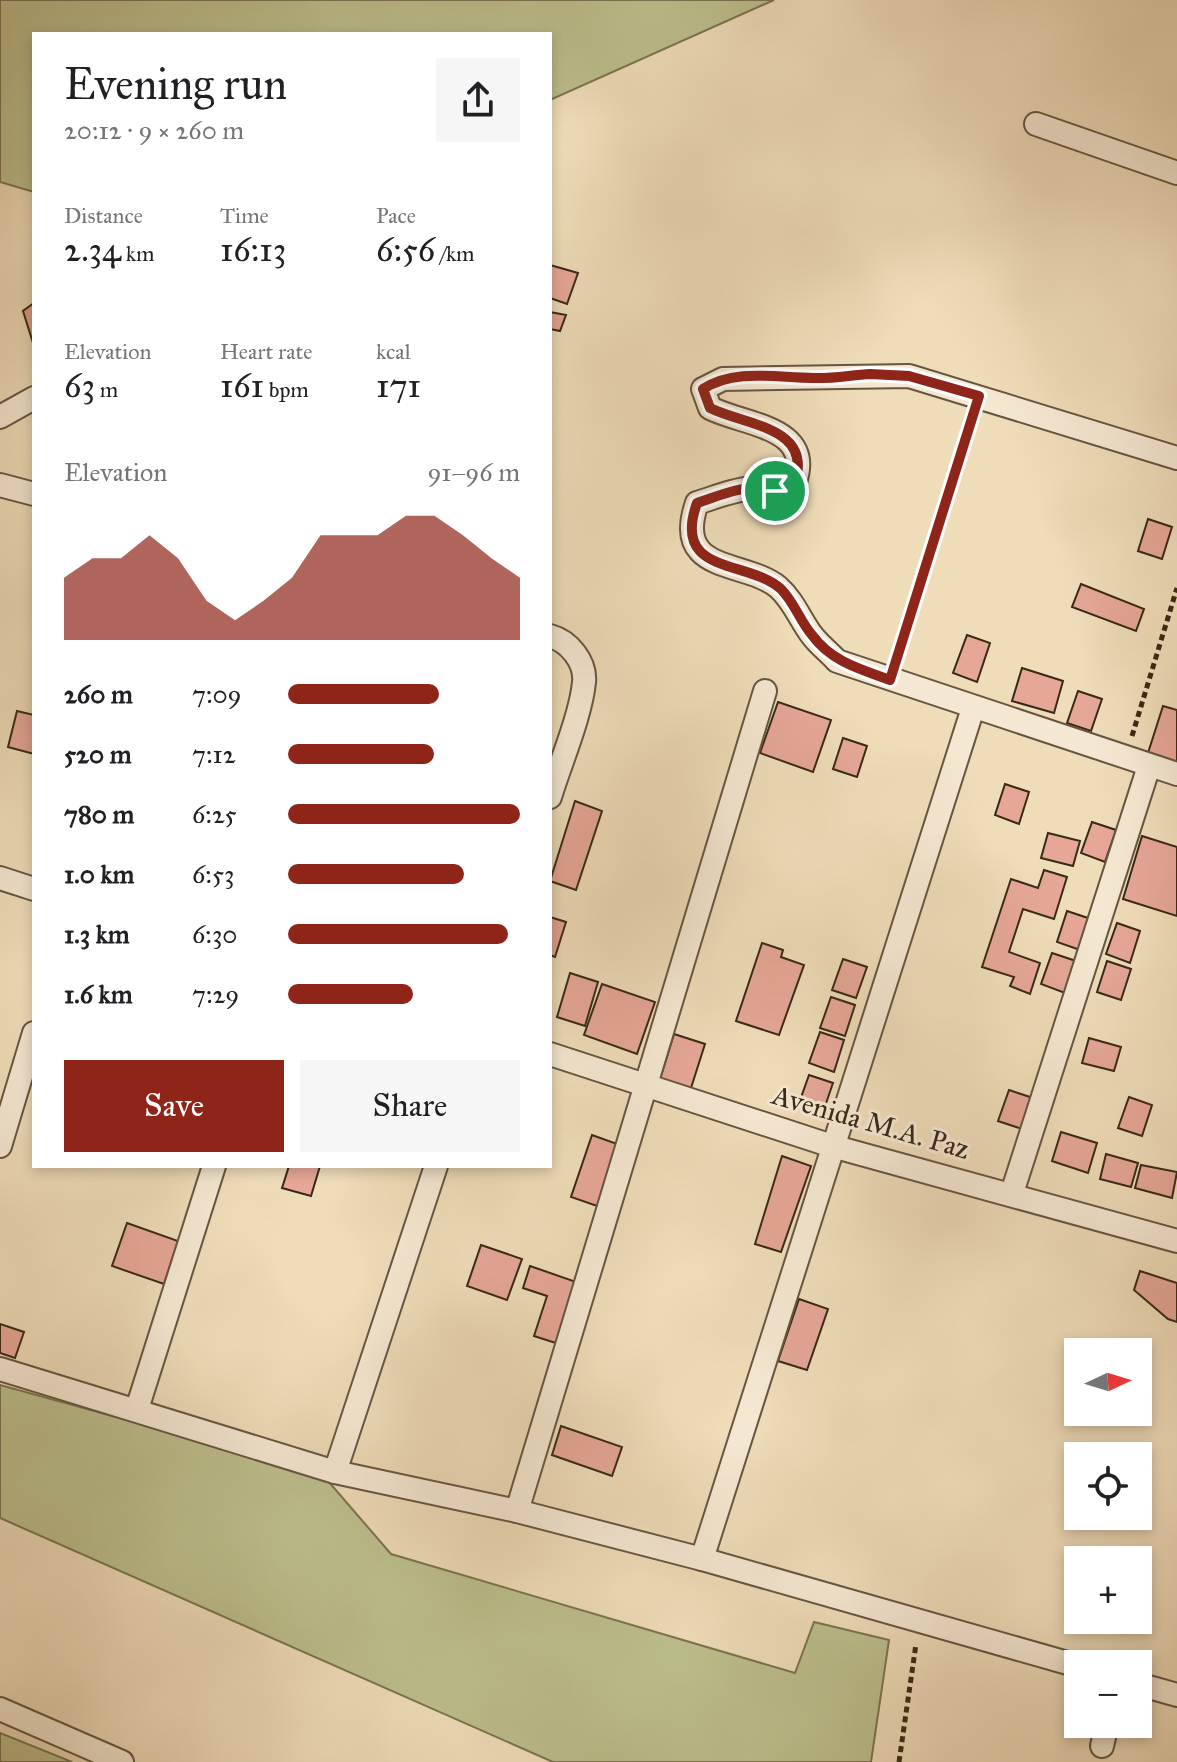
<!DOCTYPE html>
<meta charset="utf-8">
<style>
body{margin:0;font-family:"IM FELL Great Primer",serif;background:#f6f6f6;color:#202124;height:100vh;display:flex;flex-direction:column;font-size:30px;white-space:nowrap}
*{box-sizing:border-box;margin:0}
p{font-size:26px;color:#757577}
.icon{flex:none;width:44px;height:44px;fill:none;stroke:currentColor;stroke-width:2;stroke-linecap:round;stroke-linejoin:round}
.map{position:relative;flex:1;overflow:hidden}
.panel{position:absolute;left:32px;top:32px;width:520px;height:1136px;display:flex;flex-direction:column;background:#fff;border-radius:0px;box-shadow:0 4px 12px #0003}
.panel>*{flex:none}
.needle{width:52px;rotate:86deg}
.fabs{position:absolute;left:1064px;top:1338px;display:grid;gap:16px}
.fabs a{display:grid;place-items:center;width:88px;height:88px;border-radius:0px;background:#fff;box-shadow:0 4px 12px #0003;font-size:40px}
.pin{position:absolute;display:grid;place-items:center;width:68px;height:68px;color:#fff;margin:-34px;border:4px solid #fff;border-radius:50%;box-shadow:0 2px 8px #0007}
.round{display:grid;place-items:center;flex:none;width:84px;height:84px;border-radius:0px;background:#f6f6f6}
.head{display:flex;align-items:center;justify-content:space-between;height:136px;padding:0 32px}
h1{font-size:44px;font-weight:600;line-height:60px}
.metrics{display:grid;grid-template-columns:repeat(3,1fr);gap:12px;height:136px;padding:8px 32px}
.metrics div{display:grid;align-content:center}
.metrics b{font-size:34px;font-weight:600}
.metrics small{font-size:22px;font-weight:400}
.metrics p{font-size:22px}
.chart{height:224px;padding:16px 32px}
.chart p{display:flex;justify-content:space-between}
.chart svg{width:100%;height:144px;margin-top:8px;fill:#8f2418;opacity:.7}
.button{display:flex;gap:16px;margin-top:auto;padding:16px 32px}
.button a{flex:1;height:92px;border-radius:0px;background:#8f2418;color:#fff;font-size:32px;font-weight:600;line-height:92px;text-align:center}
.button a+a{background:#f6f6f6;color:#202124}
ul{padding:0 32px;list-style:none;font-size:26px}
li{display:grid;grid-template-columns:128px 96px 1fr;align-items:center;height:60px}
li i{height:20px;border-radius:10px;background:#8f2418}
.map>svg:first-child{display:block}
.green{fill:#bcbf8d;stroke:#7a7452;stroke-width:2}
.building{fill:#e6a797;stroke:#392917;stroke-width:2}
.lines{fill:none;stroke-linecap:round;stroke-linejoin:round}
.minor-casing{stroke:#665640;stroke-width:26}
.path{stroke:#392917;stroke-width:5;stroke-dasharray:6 4;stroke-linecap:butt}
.minor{stroke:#f5e8d2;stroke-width:22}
.route-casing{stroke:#fff;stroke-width:16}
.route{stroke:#8f2418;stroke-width:10}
.labels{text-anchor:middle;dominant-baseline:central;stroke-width:6;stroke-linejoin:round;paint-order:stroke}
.street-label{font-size:28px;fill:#392917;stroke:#f5e8d2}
</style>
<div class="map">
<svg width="1177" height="1762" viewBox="0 0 1177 1762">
<rect width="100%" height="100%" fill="#efdcb9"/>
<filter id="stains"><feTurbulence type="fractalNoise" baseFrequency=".0025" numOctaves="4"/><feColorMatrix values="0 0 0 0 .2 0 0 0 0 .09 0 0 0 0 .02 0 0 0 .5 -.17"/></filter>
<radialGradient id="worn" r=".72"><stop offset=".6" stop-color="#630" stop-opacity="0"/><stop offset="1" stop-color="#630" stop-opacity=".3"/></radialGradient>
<g class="green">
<path d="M0 0H774L550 100V34H34V192L0 182Z"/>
<path d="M0 1385 322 1474 391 1554 795 1673 814 1622 889 1640 871 1762H553L0 1518Z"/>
<path d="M0 1733 72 1762H0Z"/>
</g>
<g class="building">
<path d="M550 265 578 273 567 304 550 298Z"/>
<path d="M34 303V346L23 311Z"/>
<path d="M550 312 566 315 560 331 550 329Z"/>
<path d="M1148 519 1172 527 1162 559 1138 551Z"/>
<path d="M1081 584 1144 609 1136 631 1072 607Z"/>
<path d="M967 635 990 643 977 682 953 673Z"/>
<path d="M1022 668 1063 681 1054 713 1012 701Z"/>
<path d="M1078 691 1102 699 1091 731 1067 723Z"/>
<path d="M778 702 831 720 813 772 760 753Z"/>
<path d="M1163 706 1177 710V762L1148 753Z"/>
<path d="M17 711 34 715V754L8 747Z"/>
<path d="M843 738 867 746 857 777 833 769Z"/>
<path d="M1005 784 1029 792 1019 824 995 815Z"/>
<path d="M575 801 602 811 576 890 550 881Z"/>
<path d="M1092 822 1116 830 1105 862 1081 853Z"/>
<path d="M1048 833 1080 841 1073 866 1041 858Z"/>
<path d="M1142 836 1177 847V916L1123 899Z"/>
<path d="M1044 870 1067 877 1054 919 1023 909 1009 952 1040 963 1030 994 1010 986 1014 977 982 967 1011 879 1038 888Z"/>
<path d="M1067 911 1091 919 1080 950 1057 942Z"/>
<path d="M550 917 566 922 555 957 550 955Z"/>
<path d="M1117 923 1140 931 1130 963 1106 954Z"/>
<path d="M762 943 783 950 781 957 804 965 779 1035 736 1021Z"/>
<path d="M1052 953 1076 961 1065 993 1041 984Z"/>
<path d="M843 959 867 967 856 998 832 990Z"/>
<path d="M1107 961 1131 969 1121 1000 1097 992Z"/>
<path d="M570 973 598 982 585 1026 557 1017Z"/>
<path d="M602 984 655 1002 637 1054 584 1035Z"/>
<path d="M831 997 855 1005 845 1036 820 1028Z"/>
<path d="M820 1032 844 1040 834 1072 809 1063Z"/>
<path d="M674 1034 705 1044 691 1088 660 1079Z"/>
<path d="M1089 1038 1121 1047 1114 1071 1082 1063Z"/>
<path d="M809 1075 833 1083 822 1115 798 1106Z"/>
<path d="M1009 1090 1033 1098 1022 1129 998 1121Z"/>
<path d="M1129 1097 1152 1105 1142 1136 1118 1128Z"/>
<path d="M1061 1132 1097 1143 1088 1173 1052 1161Z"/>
<path d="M592 1135 620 1145 600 1207 571 1197Z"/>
<path d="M1106 1154 1138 1163 1131 1187 1100 1179Z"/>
<path d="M782 1156 811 1166 781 1252 755 1244Z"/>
<path d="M1141 1165 1177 1172 1172 1198 1135 1188Z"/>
<path d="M289 1166H320L311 1196 282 1188Z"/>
<path d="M127 1223 178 1241 164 1284 112 1266Z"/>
<path d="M481 1245 522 1259 507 1300 467 1286Z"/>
<path d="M530 1266 582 1284 562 1345 534 1336 547 1296 523 1288Z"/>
<path d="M1140 1271 1177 1283V1322L1168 1319 1134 1290Z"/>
<path d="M799 1299 828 1309 807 1370 778 1361Z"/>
<path d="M0 1324 24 1332 15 1358 0 1353Z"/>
<path d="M561 1426 622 1447 612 1476 552 1455Z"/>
</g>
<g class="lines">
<defs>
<g id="minor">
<path d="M1036 124 1177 173"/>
<path d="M0 417 34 398"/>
<path d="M1177 458 909 376 723 379 703 389 710 408C746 426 816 426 794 485 779 490 771 488 755 488 735 489 716 497 697 503 672 574 745 560 778 587 793 600 800 619 811 634 818 644 829 652 837 661L1177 774"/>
<path d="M0 485 34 494"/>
<path d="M550 636C569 641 586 662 584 682 581 715 560 764 550 797"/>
<path d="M0 878 34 889"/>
<path d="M550 1054 832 1146 1177 1241"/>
<path d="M0 1146 34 1033"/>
<path d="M1012 1193 1149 766"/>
<path d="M0 1369 335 1472 517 1511 702 1559 1078 1666"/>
<path d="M137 1409 214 1166"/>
<path d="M335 1472 436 1166"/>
<path d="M517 1511 765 691"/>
<path d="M702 1559 973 708"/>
<path d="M1138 1684 1177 1695"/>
<path d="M0 1709 122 1762"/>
<path d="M1102 1746 1107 1724"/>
</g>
</defs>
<use href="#minor" class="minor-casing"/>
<g class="path">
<path d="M898 656 971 421"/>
<path d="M1132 736 1177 588"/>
<path d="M899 1762 916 1644"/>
</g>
<use href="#minor" class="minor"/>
</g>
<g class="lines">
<defs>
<path id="route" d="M870 374 909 376 979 396 890 680C860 669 832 662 812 635 800 621 794 602 781 589 748 559 671 576 697 503 716 497 735 488 755 488 771 488 779 490 794 485 815 427 747 426 710 408L703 389C735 368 777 378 813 378 832 379 851 375 870 374Z"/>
</defs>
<use href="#route" class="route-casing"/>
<use href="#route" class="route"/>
</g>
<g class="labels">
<g class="street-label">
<text transform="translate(871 1122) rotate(16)">Avenida M.A. Paz</text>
</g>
</g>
<rect width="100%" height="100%" filter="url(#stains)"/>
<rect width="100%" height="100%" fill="url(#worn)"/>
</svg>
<div class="fabs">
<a><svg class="needle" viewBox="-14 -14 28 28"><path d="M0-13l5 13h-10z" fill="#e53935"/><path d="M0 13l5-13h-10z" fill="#757577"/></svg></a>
<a><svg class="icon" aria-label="locate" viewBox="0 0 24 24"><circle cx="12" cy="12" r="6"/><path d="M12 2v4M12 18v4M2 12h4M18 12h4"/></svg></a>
<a>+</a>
<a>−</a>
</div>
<div class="pin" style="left:775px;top:491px;background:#1e9e55"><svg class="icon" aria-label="arrive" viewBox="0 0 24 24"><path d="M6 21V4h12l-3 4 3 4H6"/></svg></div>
<section class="panel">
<div class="head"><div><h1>Evening run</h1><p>20:12 · 9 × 260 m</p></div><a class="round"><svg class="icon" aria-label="share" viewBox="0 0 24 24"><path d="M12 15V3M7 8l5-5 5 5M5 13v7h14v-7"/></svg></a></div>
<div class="metrics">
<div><p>Distance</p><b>2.34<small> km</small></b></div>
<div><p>Time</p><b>16:13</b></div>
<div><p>Pace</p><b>6:56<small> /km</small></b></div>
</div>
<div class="metrics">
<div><p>Elevation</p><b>63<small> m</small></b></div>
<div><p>Heart rate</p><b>161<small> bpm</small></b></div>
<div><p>kcal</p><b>171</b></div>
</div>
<div class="chart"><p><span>Elevation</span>91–96 m</p>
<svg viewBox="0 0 160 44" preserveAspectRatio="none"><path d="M0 44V25L10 19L20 19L30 12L40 19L50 32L60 38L70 32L80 25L90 12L100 12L110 12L120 6L130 6L140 12L150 19L160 25V44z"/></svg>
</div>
<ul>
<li><b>260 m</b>7:09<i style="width:65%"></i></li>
<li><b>520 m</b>7:12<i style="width:63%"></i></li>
<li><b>780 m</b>6:25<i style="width:100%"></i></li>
<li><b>1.0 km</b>6:53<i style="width:76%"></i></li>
<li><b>1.3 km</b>6:30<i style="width:95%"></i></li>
<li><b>1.6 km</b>7:29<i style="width:54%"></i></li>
</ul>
<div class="button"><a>Save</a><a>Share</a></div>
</section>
</div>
